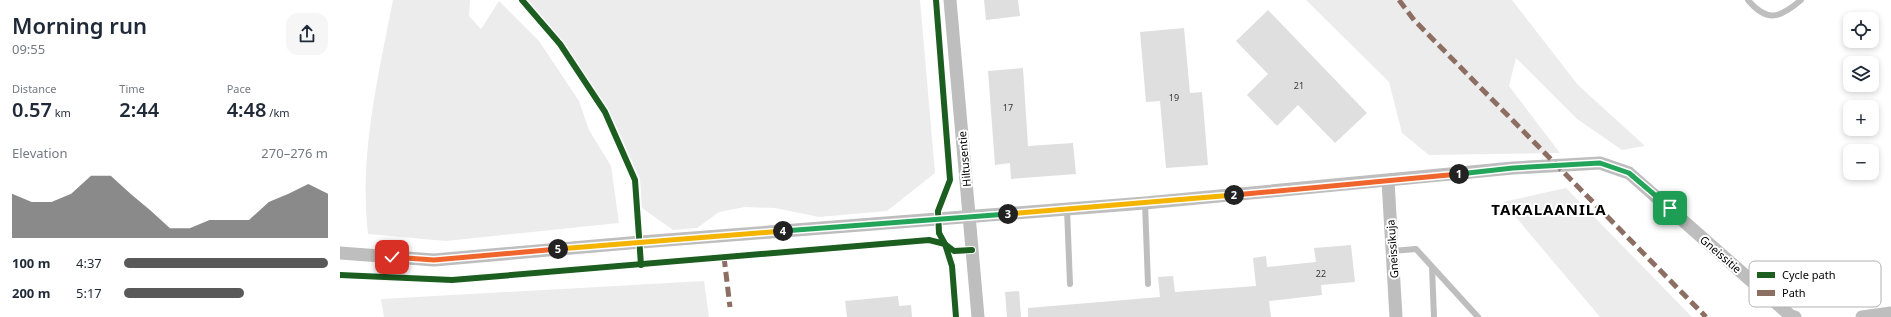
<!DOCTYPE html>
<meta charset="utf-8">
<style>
body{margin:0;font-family:"Noto Sans",sans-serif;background:#f6f6f7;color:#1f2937;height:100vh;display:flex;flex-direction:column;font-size:15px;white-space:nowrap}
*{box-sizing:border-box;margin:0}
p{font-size:13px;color:#747a83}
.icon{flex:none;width:22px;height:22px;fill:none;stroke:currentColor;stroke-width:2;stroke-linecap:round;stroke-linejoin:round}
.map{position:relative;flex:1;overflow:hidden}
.drawer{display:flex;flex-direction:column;background:#fff;width:340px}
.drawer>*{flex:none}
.tools{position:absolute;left:1503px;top:12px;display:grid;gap:8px}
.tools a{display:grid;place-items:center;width:36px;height:36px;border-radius:8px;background:#fff;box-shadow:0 2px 6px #0003;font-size:20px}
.pin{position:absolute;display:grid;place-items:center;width:34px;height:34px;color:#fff;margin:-17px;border-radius:8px;box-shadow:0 2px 6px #0006}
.km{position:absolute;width:20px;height:20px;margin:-10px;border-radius:50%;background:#222;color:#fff;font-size:11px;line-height:20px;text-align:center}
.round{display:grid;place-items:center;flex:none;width:42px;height:42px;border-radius:12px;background:#f6f6f7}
.headline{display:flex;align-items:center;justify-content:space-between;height:68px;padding:0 12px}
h1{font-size:22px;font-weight:600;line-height:30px}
.figures{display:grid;grid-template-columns:repeat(3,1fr);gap:6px;height:68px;padding:4px 12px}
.figures div{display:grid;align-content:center}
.figures b{font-size:20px;font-weight:600}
.figures small{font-size:11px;font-weight:400}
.figures p{font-size:11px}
.chart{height:112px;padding:8px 12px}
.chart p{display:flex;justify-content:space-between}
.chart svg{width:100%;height:72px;margin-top:4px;fill:#595959;opacity:.7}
ul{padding:0 12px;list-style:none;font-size:13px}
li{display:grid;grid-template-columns:64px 48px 1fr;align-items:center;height:30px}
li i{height:10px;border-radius:5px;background:#595959}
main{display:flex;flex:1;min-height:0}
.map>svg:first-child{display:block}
.green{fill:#ececec}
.building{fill:#dfdfdf}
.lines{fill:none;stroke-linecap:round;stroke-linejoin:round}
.lane{stroke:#bebebe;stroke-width:6}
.street{stroke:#bebebe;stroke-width:13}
.quiet{stroke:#8d6e63;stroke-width:5;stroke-dasharray:10 5;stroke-linecap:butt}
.cycleway-casing{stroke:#fff;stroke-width:8}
.cycleway{stroke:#1b5e20;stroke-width:6}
.split-1-casing{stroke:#fff;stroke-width:8}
.split-2-casing{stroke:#fff;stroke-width:8}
.split-3-casing{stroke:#fff;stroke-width:8}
.split-4-casing{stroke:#fff;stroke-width:8}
.split-5-casing{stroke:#fff;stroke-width:8}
.split-6-casing{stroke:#fff;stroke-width:8}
.split-1{stroke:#22a559;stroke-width:5}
.split-2{stroke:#f0652b;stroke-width:5}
.split-3{stroke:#f5b400;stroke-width:5}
.split-4{stroke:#22a559;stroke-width:5}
.split-5{stroke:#f5b400;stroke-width:5}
.split-6{stroke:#f0652b;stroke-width:5}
.labels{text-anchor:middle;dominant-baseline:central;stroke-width:4;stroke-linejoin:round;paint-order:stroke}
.number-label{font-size:9px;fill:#383838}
.street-label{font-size:11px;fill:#000;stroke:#fff}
.district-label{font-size:15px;font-weight:bold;letter-spacing:1px;fill:#000;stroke:#fff}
.key{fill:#fff;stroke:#b2b2b2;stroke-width:1}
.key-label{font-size:11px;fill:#000}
</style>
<main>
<section class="drawer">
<div class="headline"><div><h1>Morning run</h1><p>09:55</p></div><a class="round"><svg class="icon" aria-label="share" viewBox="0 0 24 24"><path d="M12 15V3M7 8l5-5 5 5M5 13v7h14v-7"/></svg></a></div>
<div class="figures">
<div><p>Distance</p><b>0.57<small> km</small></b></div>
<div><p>Time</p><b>2:44</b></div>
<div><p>Pace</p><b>4:48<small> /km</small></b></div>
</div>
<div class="chart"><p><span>Elevation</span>270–276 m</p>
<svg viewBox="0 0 160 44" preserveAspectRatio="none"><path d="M0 44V17L10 22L20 22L30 17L40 6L50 6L60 17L70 27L80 38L90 38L100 33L110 33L120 33L130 22L140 17L150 11L160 17V44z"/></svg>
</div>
<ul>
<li><b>100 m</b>4:37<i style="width:100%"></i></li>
<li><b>200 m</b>5:17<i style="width:59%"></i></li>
</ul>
</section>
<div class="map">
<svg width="1551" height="317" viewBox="0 0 1551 317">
<rect width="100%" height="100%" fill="#fff"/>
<g class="green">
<path d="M53 0H130L129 16 141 29 159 1 199 41 239 101 249 130 271 166 279 223 106 241 28 234C19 155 38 77 53 0Z"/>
<path d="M188 0H580L595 173 547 211 479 217 435 208 405 207 379 212 357 228 333 230 302 208 300 179 269 110 224 42Z"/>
<path d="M966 0H1172L1238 85 1305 146 1282 150 1237 119 1176 58 1169 86 1220 153 1089 155 1062 133 1049 82Z"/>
<path d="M1226 188 1352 317H1260L1163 202Z"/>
<path d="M364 281 369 317H44L41 299Z"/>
</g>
<g class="building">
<path d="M644 0H678L680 16 646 20Z"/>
<path d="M928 10 1027 113 995 143 958 105 937 126 907 95 928 74 896 41Z"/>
<path d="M844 28 850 93 862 92 868 165 826 168 820 101 806 102 800 32Z"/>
<path d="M683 68 688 146 733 143 736 174 671 179 670 163 655 165 648 71Z"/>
<path d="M1011 245 1015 282 981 285 982 295 929 301 931 317H688V308L820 297 818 277 833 276 835 292 916 286 913 258 926 256 927 267 976 262 974 248Z"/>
<path d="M679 291 681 317H667L665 292Z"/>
<path d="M558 296 559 306 571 305 572 317H507L505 301Z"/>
</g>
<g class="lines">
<g class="lane">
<path d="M1408 0C1427 23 1440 18 1461 0"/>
<path d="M805 203 808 284"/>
<path d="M727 209 730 284"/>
<path d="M1052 251 1076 249 1138 317"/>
<path d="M1092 267 1094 317"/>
</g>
<g class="street">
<path d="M610 0 638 317"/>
<path d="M1048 181 1056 317"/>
<path d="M0 253 94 260 301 242 805 203 1173 168 1260 163 1289 173 1451 316 1455 317"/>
<path d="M1522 317 1551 313"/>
</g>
<g class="quiet">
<path d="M1059 0 1074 20 1366 317"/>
<path d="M384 257 390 307"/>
</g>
<defs>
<g id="cycleway">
<path d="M182 0 220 44 265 112 295 180 301 265"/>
<path d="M596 0 610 180 598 211 599 233 605 244 612 266 616 317"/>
<path d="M0 275 112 280 589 240 605 244 614 251 632 250"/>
</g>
</defs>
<use href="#cycleway" class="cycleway-casing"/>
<use href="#cycleway" class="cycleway"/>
</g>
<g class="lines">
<defs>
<path id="split-1" d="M1119 174 1173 168 1260 163 1289 173 1330 208"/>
<path id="split-2" d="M894 195 1119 174"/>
<path id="split-3" d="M668 214 894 195"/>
<path id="split-4" d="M443 231 668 214"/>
<path id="split-5" d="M218 249 443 231"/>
<path id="split-6" d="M52 257 94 260 218 249"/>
</defs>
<use href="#split-1" class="split-1-casing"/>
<use href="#split-2" class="split-2-casing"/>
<use href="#split-3" class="split-3-casing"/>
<use href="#split-4" class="split-4-casing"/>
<use href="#split-5" class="split-5-casing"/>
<use href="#split-6" class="split-6-casing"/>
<use href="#split-1" class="split-1"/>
<use href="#split-2" class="split-2"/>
<use href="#split-3" class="split-3"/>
<use href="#split-4" class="split-4"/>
<use href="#split-5" class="split-5"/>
<use href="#split-6" class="split-6"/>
</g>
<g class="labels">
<g class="number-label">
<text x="959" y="85">21</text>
<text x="834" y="97">19</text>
<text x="668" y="107">17</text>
<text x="981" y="273">22</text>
</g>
<g class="street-label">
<text transform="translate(624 159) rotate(-95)">Hiltusentie</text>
<text transform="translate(1052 249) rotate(-94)">Gneissikuja</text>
<text transform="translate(1381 254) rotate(41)">Gneissitie</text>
</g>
<g class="district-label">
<text x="1209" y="209">TAKALAANILA</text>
</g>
</g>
<rect x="1409" y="261" width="132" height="46" rx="6" class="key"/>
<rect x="1417" y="272" width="18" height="6" fill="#1b5e20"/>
<rect x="1417" y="290" width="18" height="6" fill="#8d6e63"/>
<g class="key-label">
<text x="1442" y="279">Cycle path</text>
<text x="1442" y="297">Path</text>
</g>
</svg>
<div class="tools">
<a><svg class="icon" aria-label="locate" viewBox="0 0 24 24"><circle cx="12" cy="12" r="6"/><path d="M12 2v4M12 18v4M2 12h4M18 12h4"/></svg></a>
<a><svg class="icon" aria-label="layers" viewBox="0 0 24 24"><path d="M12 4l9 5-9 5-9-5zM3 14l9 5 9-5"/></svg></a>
<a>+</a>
<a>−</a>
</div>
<div class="pin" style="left:1330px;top:208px;background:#1e9e55"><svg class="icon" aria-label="arrive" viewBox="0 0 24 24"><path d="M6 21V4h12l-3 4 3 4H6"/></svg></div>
<div class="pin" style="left:52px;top:257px;background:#d93025"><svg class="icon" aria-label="check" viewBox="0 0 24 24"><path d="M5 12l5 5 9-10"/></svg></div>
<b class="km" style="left:1119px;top:174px">1</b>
<b class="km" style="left:894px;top:195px">2</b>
<b class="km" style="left:668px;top:214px">3</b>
<b class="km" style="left:443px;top:231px">4</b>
<b class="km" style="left:218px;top:249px">5</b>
</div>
</main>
